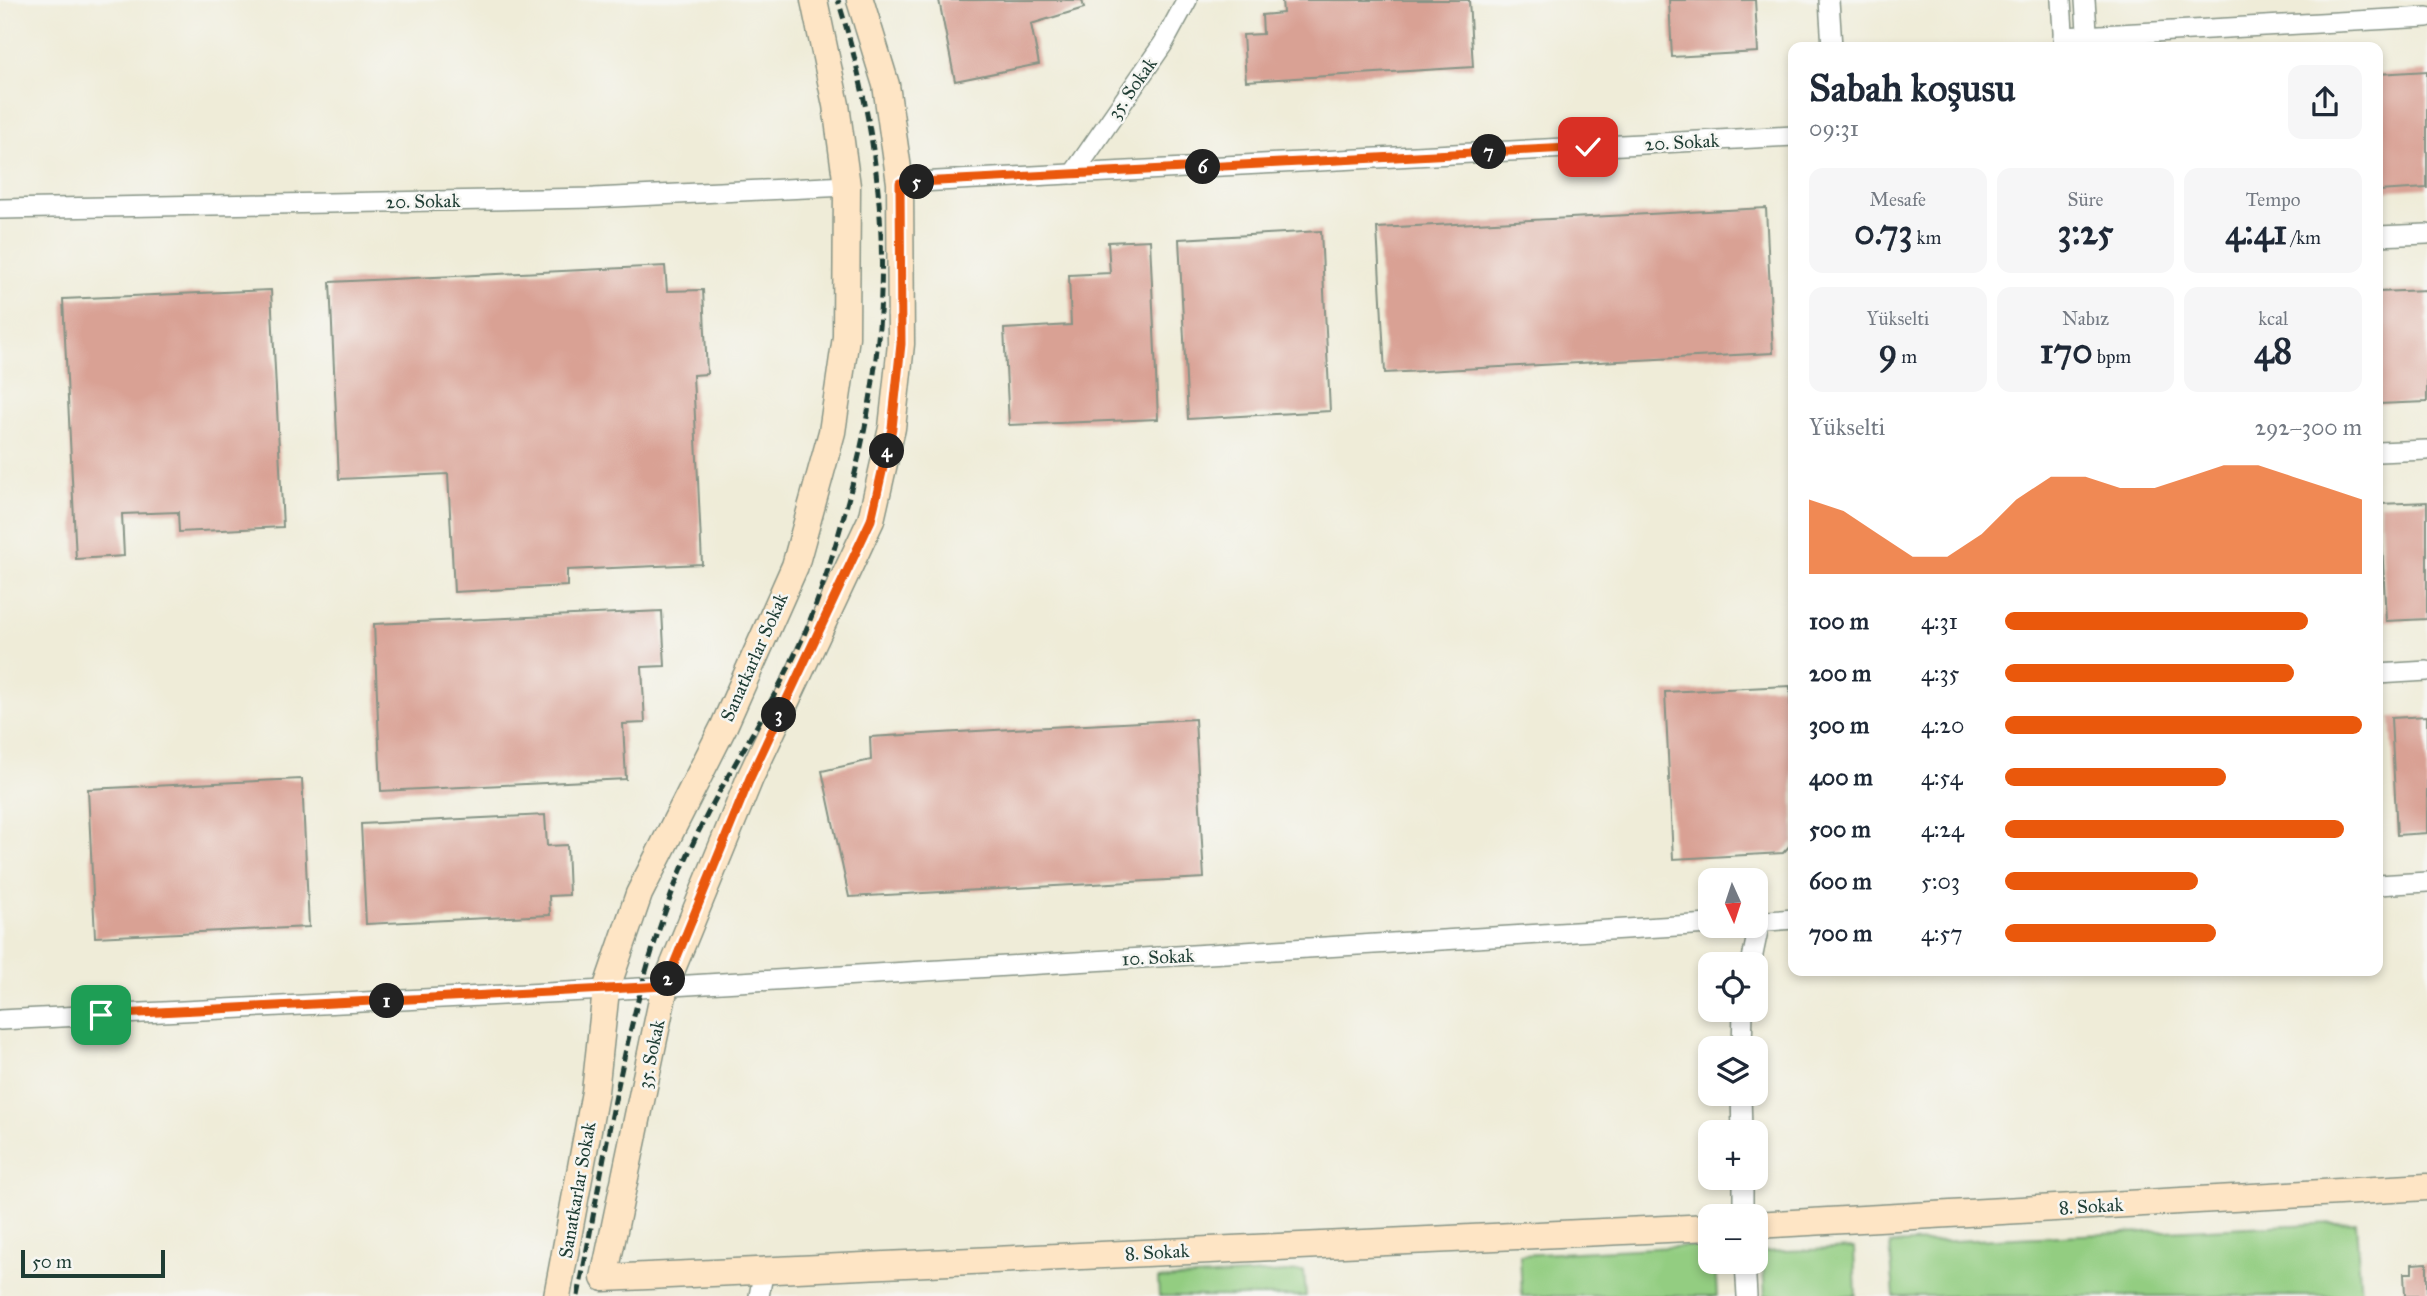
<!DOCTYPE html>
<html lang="tr">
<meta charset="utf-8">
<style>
body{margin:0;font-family:"IM FELL Great Primer",serif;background:#f6f6f7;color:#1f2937;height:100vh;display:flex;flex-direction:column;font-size:26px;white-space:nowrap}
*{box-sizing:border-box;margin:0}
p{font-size:23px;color:#747a83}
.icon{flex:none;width:38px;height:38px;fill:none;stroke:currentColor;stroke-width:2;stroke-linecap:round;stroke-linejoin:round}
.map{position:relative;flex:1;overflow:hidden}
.drawer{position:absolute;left:1788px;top:42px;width:595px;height:934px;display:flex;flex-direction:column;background:#fff;border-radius:14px;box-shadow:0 4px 10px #0003}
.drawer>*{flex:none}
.needle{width:46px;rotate:177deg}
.tools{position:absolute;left:1698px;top:868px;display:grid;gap:14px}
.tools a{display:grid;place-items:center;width:70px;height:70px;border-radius:14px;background:#fff;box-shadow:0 4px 10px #0003;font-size:35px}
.scale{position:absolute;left:21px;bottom:18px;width:144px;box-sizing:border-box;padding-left:7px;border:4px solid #1f3d34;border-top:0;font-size:19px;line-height:24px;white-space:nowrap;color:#1f3d34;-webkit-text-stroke:5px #f6f6f2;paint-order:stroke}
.pin{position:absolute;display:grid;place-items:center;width:60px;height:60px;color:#fff;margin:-30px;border-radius:14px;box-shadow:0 4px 10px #0006}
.km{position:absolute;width:35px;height:35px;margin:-18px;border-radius:50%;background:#222;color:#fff;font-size:19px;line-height:35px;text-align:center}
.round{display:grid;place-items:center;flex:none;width:74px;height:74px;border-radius:14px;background:#f6f6f7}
.head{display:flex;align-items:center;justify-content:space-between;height:119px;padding:0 21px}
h1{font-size:38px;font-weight:700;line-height:52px}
.stats{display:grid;grid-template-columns:repeat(3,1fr);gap:10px;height:119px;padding:7px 21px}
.stats div{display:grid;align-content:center;border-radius:14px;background:#f6f6f7;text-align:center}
.stats b{font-size:35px;font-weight:700}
.stats small{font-size:19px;font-weight:400}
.stats p{font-size:19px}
.chart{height:196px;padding:14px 21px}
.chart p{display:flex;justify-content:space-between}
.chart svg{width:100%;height:126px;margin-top:7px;fill:#ea580c;opacity:.7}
ul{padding:0 21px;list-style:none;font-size:23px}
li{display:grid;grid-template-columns:112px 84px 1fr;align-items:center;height:52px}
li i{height:18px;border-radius:9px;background:#ea580c}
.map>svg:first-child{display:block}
.green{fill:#93cd81;stroke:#59855a;stroke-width:2}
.building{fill:#d9a194}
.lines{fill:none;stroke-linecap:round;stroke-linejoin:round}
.street-casing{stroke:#879486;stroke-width:22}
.secondary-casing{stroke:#879486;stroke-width:29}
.street{stroke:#fff;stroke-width:19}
.secondary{stroke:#fee5c5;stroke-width:26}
.rail{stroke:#1f3d34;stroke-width:5;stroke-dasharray:10 5;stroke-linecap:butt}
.route-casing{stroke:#fff;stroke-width:14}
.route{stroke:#ea580c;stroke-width:9}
.labels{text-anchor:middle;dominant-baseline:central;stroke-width:5;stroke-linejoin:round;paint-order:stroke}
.street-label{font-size:19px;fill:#1f3d34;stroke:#f6f6f2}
</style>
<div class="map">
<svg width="2427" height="1296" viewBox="0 0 2427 1296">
<rect width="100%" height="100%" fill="#f6f6f2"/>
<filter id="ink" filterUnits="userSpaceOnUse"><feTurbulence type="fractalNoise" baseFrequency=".0143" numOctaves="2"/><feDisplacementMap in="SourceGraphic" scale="14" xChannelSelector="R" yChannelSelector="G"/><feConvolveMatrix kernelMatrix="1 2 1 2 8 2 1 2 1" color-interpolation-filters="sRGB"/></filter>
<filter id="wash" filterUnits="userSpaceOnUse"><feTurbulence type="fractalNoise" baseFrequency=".00686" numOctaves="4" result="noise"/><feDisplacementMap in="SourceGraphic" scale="28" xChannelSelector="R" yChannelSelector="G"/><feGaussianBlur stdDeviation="1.57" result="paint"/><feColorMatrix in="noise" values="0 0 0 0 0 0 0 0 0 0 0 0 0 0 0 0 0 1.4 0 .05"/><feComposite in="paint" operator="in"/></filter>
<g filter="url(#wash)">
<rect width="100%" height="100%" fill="#efecd8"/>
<g class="green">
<path d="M2356 1222 2361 1296H1894L1890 1244Z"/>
<path d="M1710 1245V1262H1715L1717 1296H1522L1520 1255Z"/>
<path d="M1854 1248 1856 1296H1765L1762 1252Z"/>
<path d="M1304 1271 1306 1296H1159L1158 1279Z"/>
</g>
<g id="blocks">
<g class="building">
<path d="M939 0H1082L1084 8 1031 24 1039 64 955 81Z"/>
<path d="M1282 0H1469L1473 67 1246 81 1243 35 1263 34 1262 15 1283 13Z"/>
<path d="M1669 0H1755L1758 52 1672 57Z"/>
<path d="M2427 71V188L2378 191V74Z"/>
<path d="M1766 208 1773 353 1385 373 1377 228Z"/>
<path d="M1321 231 1330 411 1188 419 1179 239Z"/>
<path d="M1150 240 1158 419 1009 425 1004 329 1071 325 1069 275 1110 273 1108 242Z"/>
<path d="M665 266 667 291 703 290 707 374 693 375 702 564 567 570V586L454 592 448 474 339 479 330 282Z"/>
<path d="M271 290 283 527 179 532 178 512 122 514 124 556 76 559 63 299Z"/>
<path d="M2427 290V402L2378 404V292Z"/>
<path d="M2427 502V619L2386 621 2380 504Z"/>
<path d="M662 611 665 666 642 667 645 723 623 724 626 779 381 791 374 624Z"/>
<path d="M1790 686 1794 841 1783 853 1673 859 1665 692Z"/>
<path d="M2427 716V833L2397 835 2391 718Z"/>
<path d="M1195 719 1204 878 849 897 822 771 871 760 870 737Z"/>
<path d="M302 779 309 927 95 937 88 789Z"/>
<path d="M545 815 547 846 567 845 569 895 549 896 550 915 366 924 361 824Z"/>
<path d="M2427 1263V1296H2405L2404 1273H2412V1264Z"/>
</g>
</g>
</g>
<g filter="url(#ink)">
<use href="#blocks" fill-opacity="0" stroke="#879486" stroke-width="2"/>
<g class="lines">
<defs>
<g id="street">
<path d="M1829 0 1832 47"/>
<path d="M2061 0 2064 47"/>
<path d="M2085 0 2088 46"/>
<path d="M2063 37 2427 17"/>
<path d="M1073 174 1163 44 1187 0"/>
<path d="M900 183 1794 136"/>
<path d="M0 209 594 198 847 186"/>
<path d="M2378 236 2427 234"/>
<path d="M2378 452 2427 450"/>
<path d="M2378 674 2427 671"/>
<path d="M2378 885 2427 882"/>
<path d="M1755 922 1794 919"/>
<path d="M1751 964 1760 921"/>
<path d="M0 1020 606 990 1710 924"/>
<path d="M1742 1048 1743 1010"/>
<path d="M1741 1094 1742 1132"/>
<path d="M1743 1178V1216"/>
<path d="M1745 1262 1747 1296"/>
<path d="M759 1296 764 1270"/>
</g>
<g id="secondary">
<path d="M860 0 886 85 900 183 901 344 892 428 871 520 750 778 665 986 604 1278 1710 1227"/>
<path d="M1755 1225 2427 1187"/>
<path d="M557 1296 595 1092 606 990 639 894 724 726 795 566 832 432 846 337 847 186 836 105 814 0"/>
</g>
</defs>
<use href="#street" class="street-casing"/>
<use href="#secondary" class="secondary-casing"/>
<use href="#street" class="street"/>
<use href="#secondary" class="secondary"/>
<path class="rail" d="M578 1296C607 1150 626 998 685 861 717 786 766 718 800 644 818 604 832 558 844 515 895 333 895 182 838 0"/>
</g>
</g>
<g class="lines" filter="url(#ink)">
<defs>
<path id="route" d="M101 1015 665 986 750 778 871 520 892 428 901 344 900 183 1588 147"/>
</defs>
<use href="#route" class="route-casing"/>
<use href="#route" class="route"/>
</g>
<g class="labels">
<g class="street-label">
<text transform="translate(1132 88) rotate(-55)">35. Sokak</text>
<text transform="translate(1682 142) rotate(-3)">20. Sokak</text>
<text transform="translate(423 201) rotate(-1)">20. Sokak</text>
<text transform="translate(754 657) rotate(-66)">Sanatkarlar Sokak</text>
<text transform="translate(1158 957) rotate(-3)">10. Sokak</text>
<text transform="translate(651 1054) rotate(-78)">35. Sokak</text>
<text transform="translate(577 1190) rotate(-80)">Sanatkarlar Sokak</text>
<text transform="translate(2091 1206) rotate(-3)">8. Sokak</text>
<text transform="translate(1157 1252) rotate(-3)">8. Sokak</text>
</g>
</g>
</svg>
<div class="tools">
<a><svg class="needle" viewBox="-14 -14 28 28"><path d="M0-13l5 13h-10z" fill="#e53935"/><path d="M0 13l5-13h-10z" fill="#747a83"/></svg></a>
<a><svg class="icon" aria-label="locate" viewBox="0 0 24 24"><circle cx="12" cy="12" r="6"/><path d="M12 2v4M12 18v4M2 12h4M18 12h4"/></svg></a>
<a><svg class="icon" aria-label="layers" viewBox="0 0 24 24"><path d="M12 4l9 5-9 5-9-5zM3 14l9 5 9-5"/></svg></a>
<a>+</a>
<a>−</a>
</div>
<div class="scale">50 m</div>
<div class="pin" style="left:101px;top:1015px;background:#1e9e55"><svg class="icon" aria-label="arrive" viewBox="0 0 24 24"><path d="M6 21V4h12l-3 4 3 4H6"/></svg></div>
<div class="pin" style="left:1588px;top:147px;background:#d93025"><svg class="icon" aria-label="check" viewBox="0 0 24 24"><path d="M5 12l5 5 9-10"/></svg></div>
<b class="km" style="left:387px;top:1001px">1</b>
<b class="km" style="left:668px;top:979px">2</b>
<b class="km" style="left:779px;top:715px">3</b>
<b class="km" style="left:887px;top:451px">4</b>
<b class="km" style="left:917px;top:182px">5</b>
<b class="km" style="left:1203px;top:167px">6</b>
<b class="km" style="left:1489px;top:152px">7</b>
<section class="drawer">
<div class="head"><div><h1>Sabah koşusu</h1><p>09:31</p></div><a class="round"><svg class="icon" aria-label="share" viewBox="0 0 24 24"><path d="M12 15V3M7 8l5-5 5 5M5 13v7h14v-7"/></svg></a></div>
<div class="stats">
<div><p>Mesafe</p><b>0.73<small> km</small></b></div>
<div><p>Süre</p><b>3:25</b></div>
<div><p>Tempo</p><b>4:41<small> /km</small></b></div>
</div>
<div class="stats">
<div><p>Yükselti</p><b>9<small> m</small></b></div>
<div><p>Nabız</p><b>170<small> bpm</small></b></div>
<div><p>kcal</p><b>48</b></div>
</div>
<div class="chart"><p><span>Yükselti</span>292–300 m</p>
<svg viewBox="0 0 160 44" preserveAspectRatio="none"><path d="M0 44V18L10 22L20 30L30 38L40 38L50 30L60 18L70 10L80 10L90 14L100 14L110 10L120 6L130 6L140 10L150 14L160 18V44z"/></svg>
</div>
<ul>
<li><b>100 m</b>4:31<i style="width:85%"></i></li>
<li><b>200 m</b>4:35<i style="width:81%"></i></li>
<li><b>300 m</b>4:20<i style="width:100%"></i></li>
<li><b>400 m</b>4:54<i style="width:62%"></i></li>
<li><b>500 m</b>4:24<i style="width:95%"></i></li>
<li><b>600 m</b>5:03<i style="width:54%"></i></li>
<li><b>700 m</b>4:57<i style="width:59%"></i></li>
</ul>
</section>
</div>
